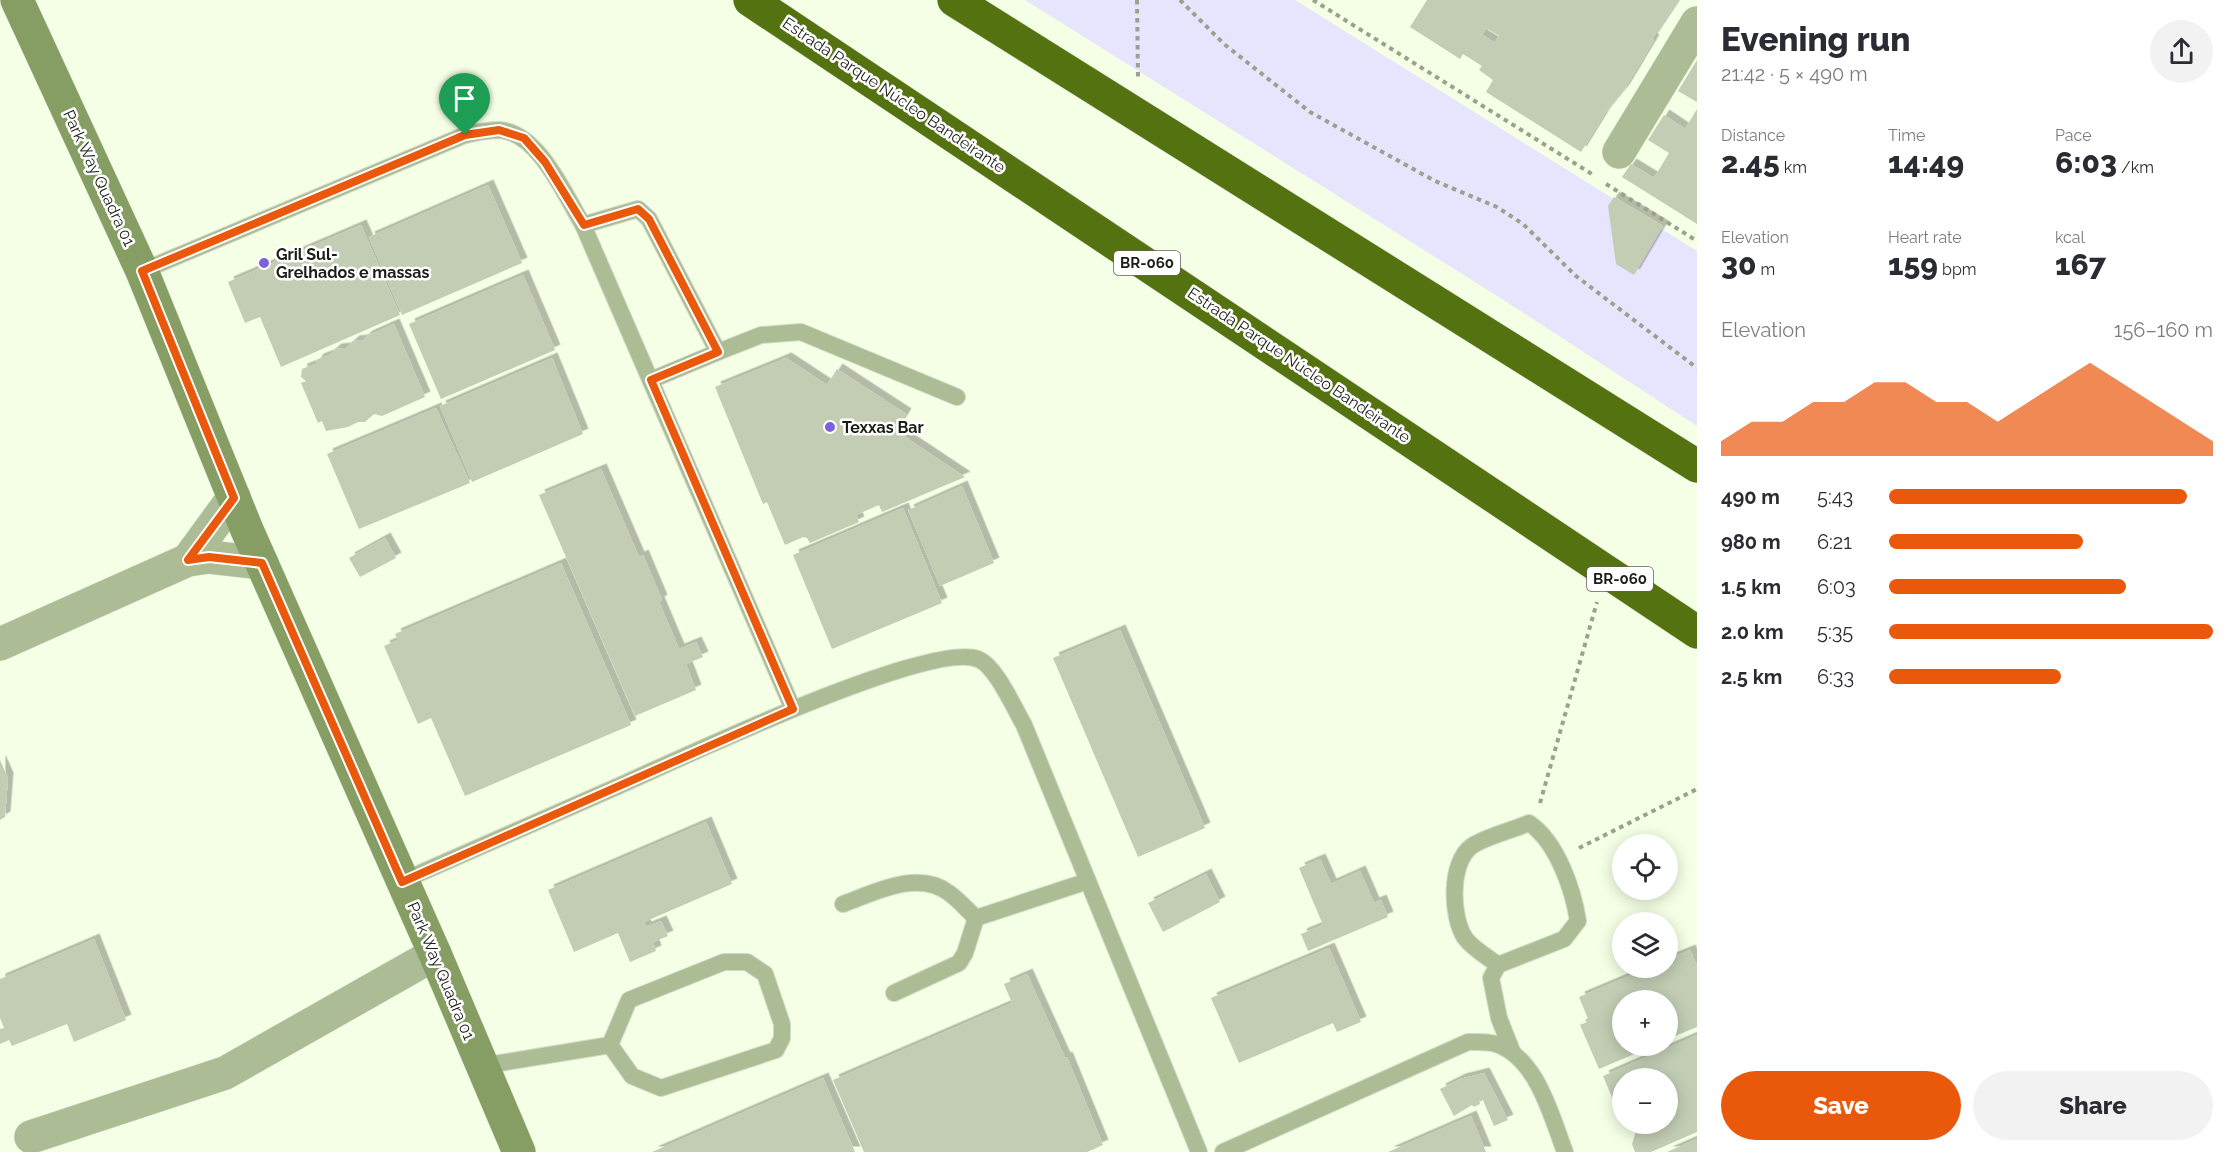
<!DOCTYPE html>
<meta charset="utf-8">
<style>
body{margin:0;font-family:Raleway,sans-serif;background:#f2f2f3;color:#2b2b33;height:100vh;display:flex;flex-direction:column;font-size:22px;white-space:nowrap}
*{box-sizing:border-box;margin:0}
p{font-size:20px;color:#7c7c81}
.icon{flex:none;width:33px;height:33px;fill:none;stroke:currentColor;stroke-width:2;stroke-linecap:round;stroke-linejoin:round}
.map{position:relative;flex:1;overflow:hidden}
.drawer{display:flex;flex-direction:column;background:#fff;width:540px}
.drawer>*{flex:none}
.tools{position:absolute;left:1612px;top:834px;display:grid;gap:12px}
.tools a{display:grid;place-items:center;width:66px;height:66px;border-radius:50%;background:#fff;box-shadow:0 3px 15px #0003;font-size:30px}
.pin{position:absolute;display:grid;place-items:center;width:51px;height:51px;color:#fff;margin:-62px -26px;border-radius:50% 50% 50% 0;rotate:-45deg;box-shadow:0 0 6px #0007}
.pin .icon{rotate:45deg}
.round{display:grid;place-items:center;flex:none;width:63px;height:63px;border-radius:32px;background:#f2f2f3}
.summary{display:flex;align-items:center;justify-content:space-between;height:102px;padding:0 24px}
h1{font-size:33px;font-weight:800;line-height:45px}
.stats{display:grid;grid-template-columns:repeat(3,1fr);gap:9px;height:102px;padding:6px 24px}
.stats div{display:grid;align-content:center}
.stats b{font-size:30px;font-weight:800}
.stats small{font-size:16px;font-weight:400}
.stats p{font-size:16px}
.chart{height:168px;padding:12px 24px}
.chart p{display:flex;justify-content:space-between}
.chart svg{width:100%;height:108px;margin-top:6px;fill:#ea580c;opacity:.7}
.action{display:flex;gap:12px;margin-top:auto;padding:12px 24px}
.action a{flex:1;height:69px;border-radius:36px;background:#ea580c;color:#fff;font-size:24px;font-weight:800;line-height:69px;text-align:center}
.action a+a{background:#f2f2f3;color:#2b2b33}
ul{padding:0 24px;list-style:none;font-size:20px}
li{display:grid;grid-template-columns:96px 72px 1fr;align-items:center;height:45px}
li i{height:15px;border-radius:8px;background:#ea580c}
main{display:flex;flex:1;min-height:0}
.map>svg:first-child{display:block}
.green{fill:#e7e5fe}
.building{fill:#c2cdb4;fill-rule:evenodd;filter:url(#shadow)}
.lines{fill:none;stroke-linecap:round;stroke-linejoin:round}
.lane-casing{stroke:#d1dbc4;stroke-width:18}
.street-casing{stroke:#d1dbc4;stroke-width:34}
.secondary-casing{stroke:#d1dbc4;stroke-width:34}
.highway-casing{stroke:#d1dbc4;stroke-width:34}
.path{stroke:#9aa28f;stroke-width:4;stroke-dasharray:4.5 4.5;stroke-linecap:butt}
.lane{stroke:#acbc95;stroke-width:16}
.street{stroke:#acbc95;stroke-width:33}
.secondary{stroke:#869d63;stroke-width:33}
.highway{stroke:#557211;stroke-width:33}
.route-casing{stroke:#fff;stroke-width:12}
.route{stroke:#ea580c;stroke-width:8}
.poi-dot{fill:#7c63de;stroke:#fff;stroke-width:2}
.labels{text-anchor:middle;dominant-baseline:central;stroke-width:5;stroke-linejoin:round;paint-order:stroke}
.shield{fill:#fff;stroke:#5f625b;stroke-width:1.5}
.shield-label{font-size:15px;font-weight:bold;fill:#1a1e15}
.street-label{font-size:16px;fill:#1a1e15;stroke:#fff}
.poi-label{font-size:16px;font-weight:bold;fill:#1a1e15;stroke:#fff;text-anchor:start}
</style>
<main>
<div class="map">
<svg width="1697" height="1152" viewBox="0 0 1697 1152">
<defs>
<filter id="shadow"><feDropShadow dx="5.5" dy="-5.5" stdDeviation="0" flood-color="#0004"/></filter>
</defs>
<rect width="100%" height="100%" fill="#f4ffe5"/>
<path class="green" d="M1025 0H1295L1697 251V426L1502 299Z"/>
<g class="building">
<path d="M1427 0H1678L1652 39 1654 40 1624 90 1605 113 1581 152 1486 92 1493 80 1479 70 1482 66 1463 54 1460 59 1410 27ZM1486 28 1499 36 1495 43 1482 35Z"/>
<path d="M1697 60V102L1678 91Z"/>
<path d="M1697 109V224L1622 177 1631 164 1654 178 1669 153 1648 140 1664 115 1685 129Z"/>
<path d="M488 185 522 263 402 315 369 237Z"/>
<path d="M1614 197 1663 226 1634 275 1616 264 1608 206Z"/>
<path d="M361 225 400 315 281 367 260 317 245 323 228 282Z"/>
<path d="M523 275 555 350 441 399 409 324Z"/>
<path d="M394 324 425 397 382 416 374 414 365 422H358L348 427 326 431 322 421 318 423 301 383 306 381 301 377 302 369 315 364 318 359 329 355 336 349 346 348 354 341 363 340 367 336Z"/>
<path d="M552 358 583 434 472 482 440 406Z"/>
<path d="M786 358 827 385 837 369 906 414 899 425 903 427 899 433 965 477 882 512 879 505 856 515 859 522 810 543 807 538 803 537 785 545 767 502 763 504 715 387Z"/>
<path d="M436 408 470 483 359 529 327 454Z"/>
<path d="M601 469 639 557 643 555 662 600 659 602 679 649 696 642 703 657 686 664 696 690 635 716 539 495Z"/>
<path d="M962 486 994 563 940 586 908 510Z"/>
<path d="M903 508 942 603 832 649 793 555Z"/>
<path d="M385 538 396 558 360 577 349 558Z"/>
<path d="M561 563 631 725 465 796 431 718 418 724 384 646 398 640 395 634Z"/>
<path d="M1120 630 1205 828 1138 857 1053 658Z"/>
<path d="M0 760 8 778 5 817 0 820Z"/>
<path d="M706 822 732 884 644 922 646 927 661 921 668 936 653 942 656 951 630 962 618 933 574 952 548 890Z"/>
<path d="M1320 859 1331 884 1360 871 1374 903 1381 900 1388 917 1308 951 1301 934 1323 925 1299 868Z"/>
<path d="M1206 874 1220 902 1163 932 1148 903Z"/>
<path d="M94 939 126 1020 74 1042 67 1024 12 1046 9 1040 0 1044V1029L4 1028 0 1018V979Z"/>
<path d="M1329 948 1361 1022 1337 1032 1333 1023 1239 1063 1211 998Z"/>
<path d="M1690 950 1697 966V1027L1668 1039V1000H1623V1046H1653L1599 1069 1580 1025 1589 1021 1579 997 1648 968H1668V959Z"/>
<path d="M1027 974 1065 1058 1067 1057 1103 1145 1087 1152H864L833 1080 1012 1003 1004 984Z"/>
<path d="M1697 1035V1132L1651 1152H1635L1632 1144 1638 1124H1668V1078H1623V1106L1614 1102 1603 1076Z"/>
<path d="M1484 1073 1508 1120 1494 1126 1482 1098 1479 1099 1480 1104 1474 1107 1472 1105 1454 1116 1440 1089 1460 1079Z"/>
<path d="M823 1078 855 1152H652L758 1106Z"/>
<path d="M1471 1116 1486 1152H1388L1457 1122Z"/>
<path d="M1697 1139V1152H1667Z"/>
</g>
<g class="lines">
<defs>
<g id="lane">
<path d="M583 225 638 209 649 219 718 352 651 380"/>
<path d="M142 271 465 135C475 133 487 130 498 130 538 131 565 195 583 225L793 709"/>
<path d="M718 352 761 335 801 332 957 397"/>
<path d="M402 881C473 850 543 819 614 788 673 762 928 640 978 659 996 666 1014 708 1024 725L1199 1152"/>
<path d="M843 904C874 893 918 869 949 893 959 900 967 910 976 918"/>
<path d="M724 962H747L765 974 782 1024V1038L776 1050 661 1088 632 1076 610 1045 629 1000Z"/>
<path d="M1498 965C1488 957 1473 949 1465 938 1451 917 1449 862 1472 846 1485 837 1513 830 1529 823 1557 842 1573 889 1578 921L1564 939 1498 965 1491 978 1499 1018 1512 1051"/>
<path d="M894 993 959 963 965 953 976 918 1088 881"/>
<path d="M482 1066 610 1045"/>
<path d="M1223 1152 1468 1042C1477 1042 1488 1041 1496 1044 1537 1058 1551 1115 1565 1152"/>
</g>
<g id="street">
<path d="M1619 152 1697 23"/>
<path d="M188 560 234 497"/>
<path d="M0 644 188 560 209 557 262 563"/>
<path d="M31 1137 225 1073 435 954"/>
</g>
<path id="secondary" d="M17 0 142 271 247 530 435 954 519 1152"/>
<g id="highway">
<path d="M750 0 1697 632"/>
<path d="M954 0 1697 466"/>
</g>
</defs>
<use href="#lane" class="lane-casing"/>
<use href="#street" class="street-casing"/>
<use href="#secondary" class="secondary-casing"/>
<use href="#highway" class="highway-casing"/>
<g class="path">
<path d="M1137 0 1138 77"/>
<path d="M1180 0 1224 44 1310 112 1435 181 1497 207 1523 224 1576 276 1697 368"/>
<path d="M1313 0 1595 176"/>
<path d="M1606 184 1697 241"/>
<path d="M1540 803 1597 602"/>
<path d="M1579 848 1697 789"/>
</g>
<use href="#lane" class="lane"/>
<use href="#street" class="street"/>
<use href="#secondary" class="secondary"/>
<use href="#highway" class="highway"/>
</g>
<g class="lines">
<defs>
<path id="route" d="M499 130 524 138 545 162 584 225 638 209 649 219 718 352 651 380 793 709 402 882 262 563 209 557 188 560 234 498 142 271 465 135Z"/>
</defs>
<use href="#route" class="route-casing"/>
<use href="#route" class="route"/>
</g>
<g class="poi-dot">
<circle cx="264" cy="263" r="6"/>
<circle cx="830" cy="427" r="6"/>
</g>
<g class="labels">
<g class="shield">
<rect x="1114" y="251" width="66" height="24" rx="4.5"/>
<rect x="1587" y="567" width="66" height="24" rx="4.5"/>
</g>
<g class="shield-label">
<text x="1147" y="263">BR-060</text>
<text x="1620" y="579">BR-060</text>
</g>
<g class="street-label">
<text transform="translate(894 95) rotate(34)">Estrada Parque Núcleo Bandeirante</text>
<text transform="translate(99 178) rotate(65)">Park Way Quadra 01</text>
<text transform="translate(1299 365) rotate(34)">Estrada Parque Núcleo Bandeirante</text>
<text transform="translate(441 971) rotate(67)">Park Way Quadra 01</text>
</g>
<g class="poi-label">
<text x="276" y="254">Gril Sul-<tspan x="276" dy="18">Grelhados e massas</tspan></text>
<text x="842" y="427">Texxas Bar</text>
</g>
</g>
</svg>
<div class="tools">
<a><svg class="icon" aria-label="locate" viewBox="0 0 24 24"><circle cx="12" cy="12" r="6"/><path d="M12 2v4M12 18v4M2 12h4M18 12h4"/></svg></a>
<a><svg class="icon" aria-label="layers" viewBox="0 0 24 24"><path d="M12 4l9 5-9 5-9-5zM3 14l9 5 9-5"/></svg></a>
<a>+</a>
<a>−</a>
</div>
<div class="pin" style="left:465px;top:135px;background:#1e9e55"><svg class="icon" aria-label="arrive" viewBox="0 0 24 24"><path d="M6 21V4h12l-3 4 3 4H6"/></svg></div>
</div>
<section class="drawer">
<div class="summary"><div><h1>Evening run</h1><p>21:42 · 5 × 490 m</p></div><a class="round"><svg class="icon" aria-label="share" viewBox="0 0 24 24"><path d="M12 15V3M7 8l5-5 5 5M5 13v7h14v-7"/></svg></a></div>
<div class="stats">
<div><p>Distance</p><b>2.45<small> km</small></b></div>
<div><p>Time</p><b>14:49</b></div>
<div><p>Pace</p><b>6:03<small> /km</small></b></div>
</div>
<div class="stats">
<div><p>Elevation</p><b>30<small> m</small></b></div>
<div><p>Heart rate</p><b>159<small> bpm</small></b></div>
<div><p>kcal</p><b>167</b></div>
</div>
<div class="chart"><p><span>Elevation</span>156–160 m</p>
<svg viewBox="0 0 160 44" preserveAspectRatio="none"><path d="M0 44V38L10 30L20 30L30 22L40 22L50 14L60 14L70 22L80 22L90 30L100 22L110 14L120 6L130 14L140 22L150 30L160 38V44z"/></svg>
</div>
<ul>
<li><b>490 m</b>5:43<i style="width:92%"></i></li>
<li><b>980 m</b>6:21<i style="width:60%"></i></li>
<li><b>1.5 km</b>6:03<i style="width:73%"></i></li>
<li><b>2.0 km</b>5:35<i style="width:100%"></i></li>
<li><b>2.5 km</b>6:33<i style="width:53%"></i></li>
</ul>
<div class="action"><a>Save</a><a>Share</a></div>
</section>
</main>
